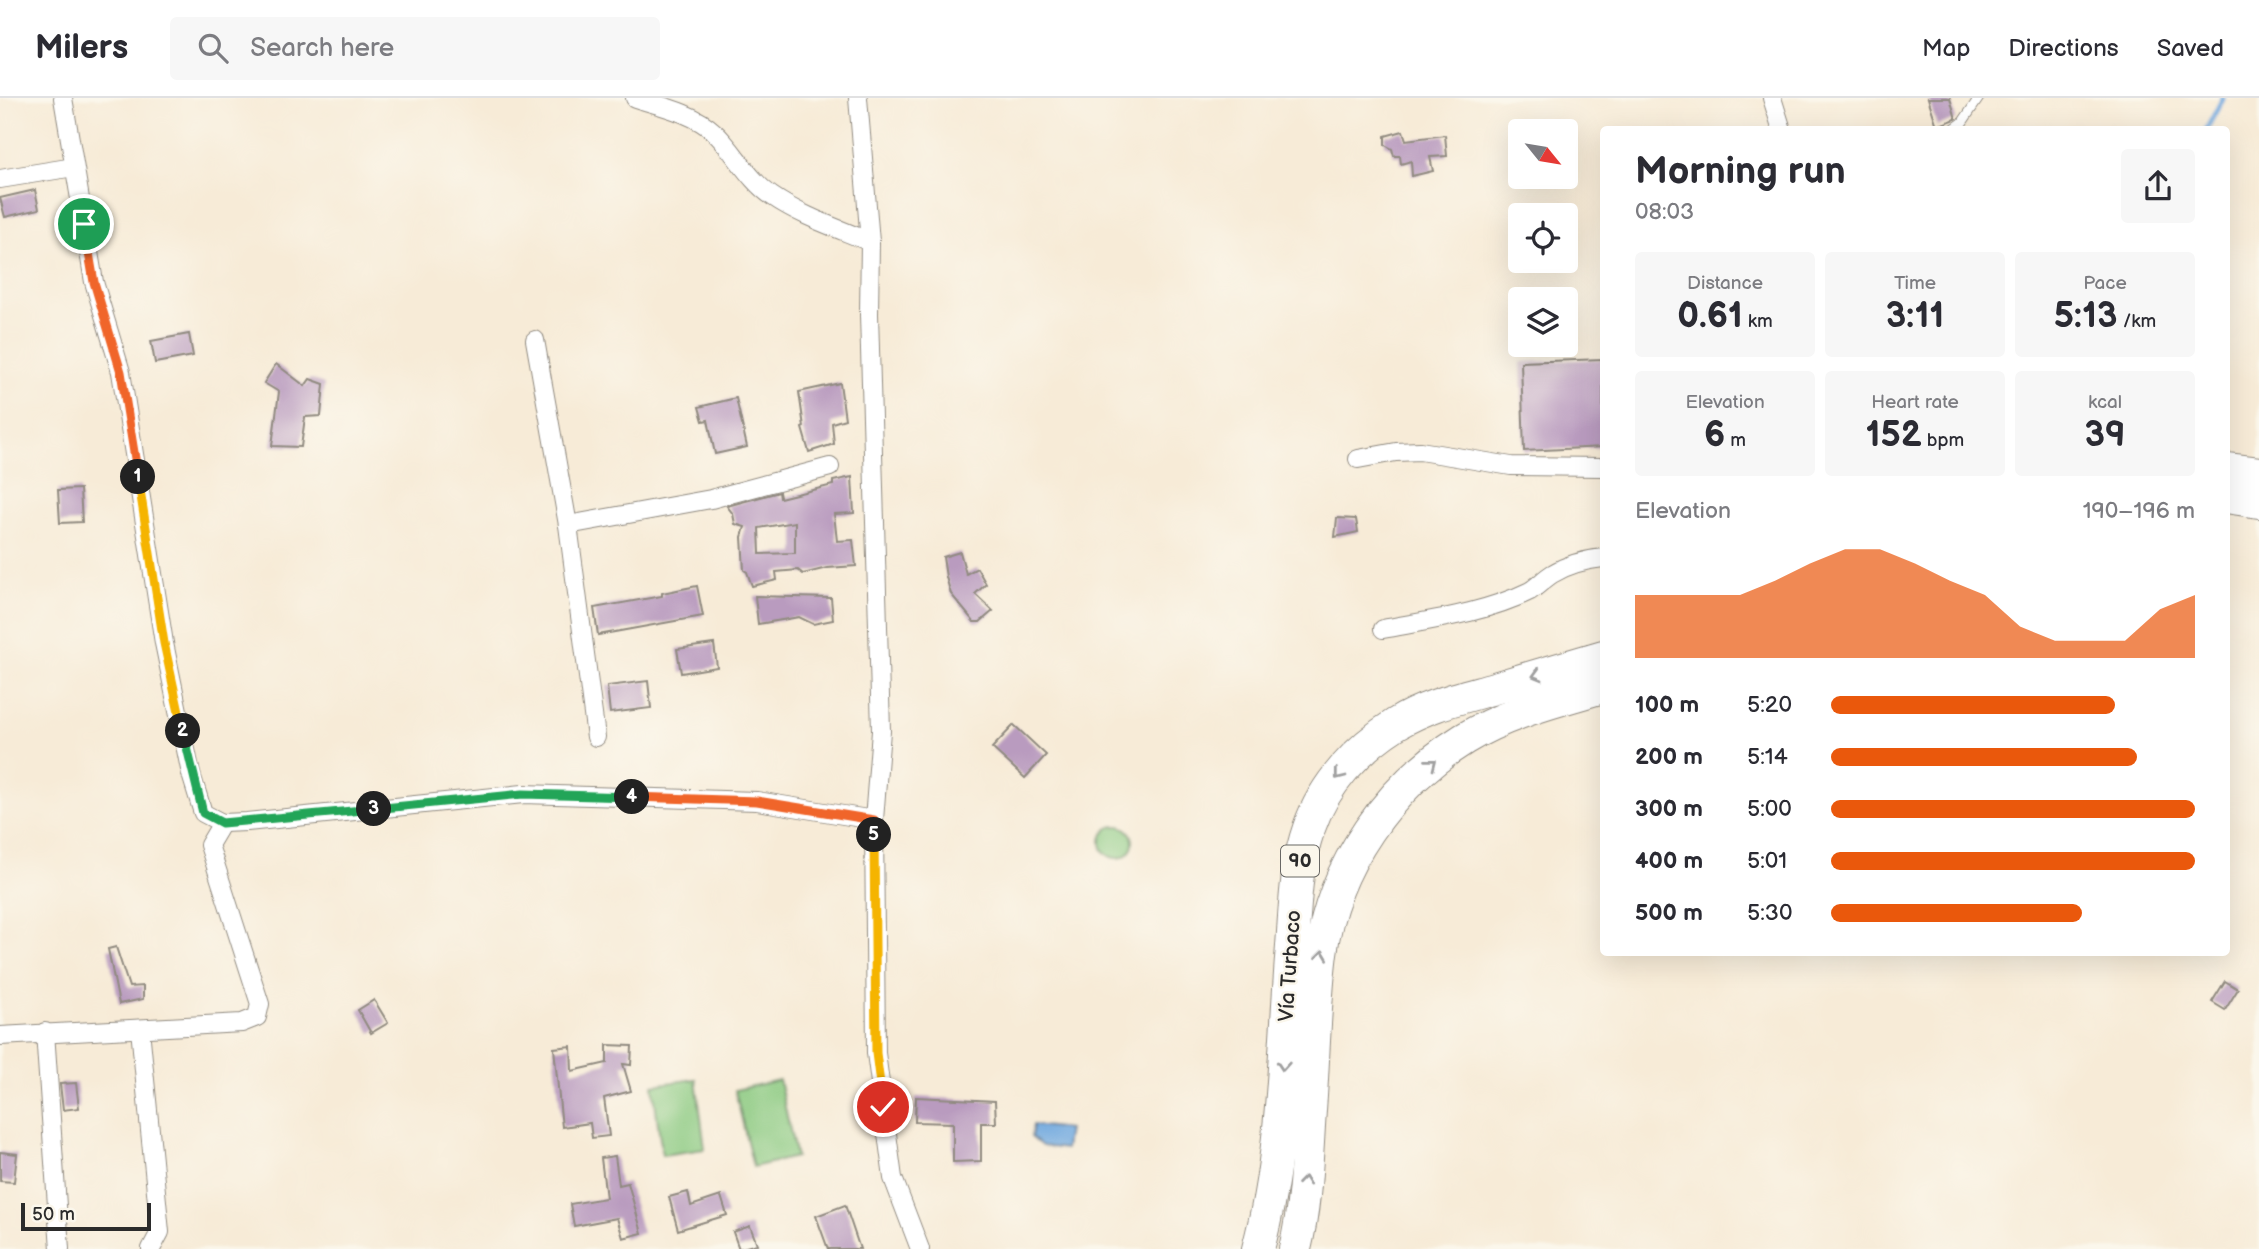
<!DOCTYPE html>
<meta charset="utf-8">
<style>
body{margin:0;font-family:"Balsamiq Sans",sans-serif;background:#f7f7f7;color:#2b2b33;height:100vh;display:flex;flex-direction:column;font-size:26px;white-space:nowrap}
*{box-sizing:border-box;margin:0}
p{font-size:23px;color:#7c7c81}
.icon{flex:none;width:38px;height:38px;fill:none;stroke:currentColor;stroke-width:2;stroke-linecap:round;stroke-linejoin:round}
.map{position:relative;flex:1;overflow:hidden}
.drawer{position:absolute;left:1600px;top:28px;width:630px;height:830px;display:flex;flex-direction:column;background:#fff;border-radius:7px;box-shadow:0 7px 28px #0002}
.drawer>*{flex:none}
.needle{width:46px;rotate:120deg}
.controls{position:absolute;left:1508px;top:21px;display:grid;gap:14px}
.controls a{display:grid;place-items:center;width:70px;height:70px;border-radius:7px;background:#fff;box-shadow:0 7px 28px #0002;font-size:35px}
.scale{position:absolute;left:21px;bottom:18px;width:130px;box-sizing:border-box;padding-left:7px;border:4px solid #2b2b2b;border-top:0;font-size:19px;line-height:24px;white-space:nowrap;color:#2b2b2b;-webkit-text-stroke:5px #fbf7ec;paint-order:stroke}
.pin{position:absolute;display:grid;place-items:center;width:60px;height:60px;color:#fff;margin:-30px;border:4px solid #fff;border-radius:50%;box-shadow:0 2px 7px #0007}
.km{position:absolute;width:35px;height:35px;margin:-18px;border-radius:50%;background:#222;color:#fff;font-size:19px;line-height:35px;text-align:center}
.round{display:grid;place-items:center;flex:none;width:74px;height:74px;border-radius:7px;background:#f7f7f7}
.summary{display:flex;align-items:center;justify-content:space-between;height:119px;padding:0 35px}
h1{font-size:38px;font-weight:700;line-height:52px}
.figures{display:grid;grid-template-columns:repeat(3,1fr);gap:10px;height:119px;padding:7px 35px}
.figures div{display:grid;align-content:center;border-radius:7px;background:#f7f7f7;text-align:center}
.figures b{font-size:35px;font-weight:700}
.figures small{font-size:19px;font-weight:400}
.figures p{font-size:19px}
.chart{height:196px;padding:14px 35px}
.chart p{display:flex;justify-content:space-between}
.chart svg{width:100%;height:126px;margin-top:7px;fill:#ea580c;opacity:.7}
ul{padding:0 35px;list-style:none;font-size:23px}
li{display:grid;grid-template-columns:112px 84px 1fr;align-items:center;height:52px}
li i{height:18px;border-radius:9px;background:#ea580c}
header{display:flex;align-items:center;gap:42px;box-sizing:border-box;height:98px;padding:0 35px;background:#fff;border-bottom:2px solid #e1e1e2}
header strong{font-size:33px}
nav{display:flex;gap:38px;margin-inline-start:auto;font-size:24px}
.search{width:490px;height:63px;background:#f7f7f7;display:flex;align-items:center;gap:18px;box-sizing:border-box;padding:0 24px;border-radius:7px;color:#7c7c81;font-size:26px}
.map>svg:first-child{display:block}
.green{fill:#8ac980;stroke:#5a7a56;stroke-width:2}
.water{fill:#6fa8df;stroke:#4d6a85;stroke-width:2}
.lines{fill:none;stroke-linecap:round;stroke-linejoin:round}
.stream{stroke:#6fa8df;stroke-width:5}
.building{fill:#b99bbf;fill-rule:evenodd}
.lane-casing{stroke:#918b81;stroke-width:11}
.street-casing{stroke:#918b81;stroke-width:20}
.highway-casing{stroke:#918b81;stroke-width:34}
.lane{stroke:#fff;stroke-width:9}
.street{stroke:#fff;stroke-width:18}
.highway{stroke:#fff;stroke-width:32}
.oneway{stroke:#a0a0a0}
.split-1-casing{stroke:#fff;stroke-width:14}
.split-2-casing{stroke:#fff;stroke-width:14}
.split-3-casing{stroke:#fff;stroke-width:14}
.split-4-casing{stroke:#fff;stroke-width:14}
.split-5-casing{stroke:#fff;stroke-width:14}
.split-6-casing{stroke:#fff;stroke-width:14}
.split-1{stroke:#f0652b;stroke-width:9}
.split-2{stroke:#f5b400;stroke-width:9}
.split-3{stroke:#22a559;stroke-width:9}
.split-4{stroke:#22a559;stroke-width:9}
.split-5{stroke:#f0652b;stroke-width:9}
.split-6{stroke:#f5b400;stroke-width:9}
.labels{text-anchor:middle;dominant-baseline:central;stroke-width:5;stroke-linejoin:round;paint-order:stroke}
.shield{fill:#fbf7ec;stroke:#696865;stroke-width:2}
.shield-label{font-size:19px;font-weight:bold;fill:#2b2b2b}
.street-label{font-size:21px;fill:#2b2b2b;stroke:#fbf7ec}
</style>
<header>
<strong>Milers</strong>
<div class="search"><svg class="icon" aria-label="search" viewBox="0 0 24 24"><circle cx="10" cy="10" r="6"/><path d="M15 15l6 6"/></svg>Search here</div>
<nav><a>Map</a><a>Directions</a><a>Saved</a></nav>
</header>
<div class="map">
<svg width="2259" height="1151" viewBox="0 0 2259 1151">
<rect width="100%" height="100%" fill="#fbf7ec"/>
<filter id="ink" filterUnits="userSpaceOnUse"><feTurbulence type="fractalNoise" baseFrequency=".0143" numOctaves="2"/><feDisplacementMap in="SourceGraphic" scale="14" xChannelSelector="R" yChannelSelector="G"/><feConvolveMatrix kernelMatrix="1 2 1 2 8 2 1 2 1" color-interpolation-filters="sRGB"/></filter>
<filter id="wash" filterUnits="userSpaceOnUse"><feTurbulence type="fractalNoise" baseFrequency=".00686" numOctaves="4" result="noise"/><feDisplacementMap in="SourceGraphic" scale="28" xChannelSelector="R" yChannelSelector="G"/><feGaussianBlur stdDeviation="1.57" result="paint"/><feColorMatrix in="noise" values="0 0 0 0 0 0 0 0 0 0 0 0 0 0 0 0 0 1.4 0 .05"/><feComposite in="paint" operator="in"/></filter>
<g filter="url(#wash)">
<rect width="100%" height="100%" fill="#f7ebd7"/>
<g class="green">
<circle cx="1117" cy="744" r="16"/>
<path d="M696 981 705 1051 662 1057 653 987Z"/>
<path d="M779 982 796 1059 753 1069 735 992Z"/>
</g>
<path class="water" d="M1033 1027 1068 1031 1065 1051 1042 1048 1031 1039Z"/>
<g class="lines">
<path class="stream" d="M2206 32 2223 0"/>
</g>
<g id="blocks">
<g class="building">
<path d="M1928 0H1950L1956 21 1937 28Z"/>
<path d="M1403 33 1406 42 1445 37 1447 58 1430 59 1433 73 1412 78 1411 63 1401 66 1400 58H1394L1392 51 1385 47V38Z"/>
<path d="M35 92 39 111 5 119 0 100Z"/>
<path d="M189 236 193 258 155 265 151 243Z"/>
<path d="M1603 261V349L1524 353 1521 264Z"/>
<path d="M276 266 305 288 310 281 324 286 321 318 305 319 301 349 272 348 279 294 264 285Z"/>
<path d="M840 285 845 321 832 325 834 346 809 354 802 330 804 329 799 294Z"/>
<path d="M736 300 747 349 715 356 708 322 703 323 699 309Z"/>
<path d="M852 379 854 415 834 416 837 443 853 442 856 468 827 470 803 476 798 472 776 474 777 482 752 488 747 474 744 472 742 439 745 429 735 426 733 416 727 408 779 394 780 400 833 387V383ZM795 424V455L760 456 759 430Z"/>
<path d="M80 391 82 424 60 425 58 392Z"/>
<path d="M1337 420 1356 421 1358 434 1335 439Z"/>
<path d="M960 454 966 476 977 470 986 486 975 496 993 513 980 524H974L951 496 946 479 943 459Z"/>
<path d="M697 488 703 518 598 537 594 510 662 498V495Z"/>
<path d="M755 498 831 500 833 522 813 526 799 519 758 526Z"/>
<path d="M714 546 717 569 681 575 677 551Z"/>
<path d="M648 583 651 610 610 615 607 588Z"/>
<path d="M1014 627 1046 657 1025 680 992 650Z"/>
<path d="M116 849 129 889 143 888V901L119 906 108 851Z"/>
<path d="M2225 883 2238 891 2225 912 2212 904Z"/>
<path d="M374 902 388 925 371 935 358 912Z"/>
<path d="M607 947 632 948 631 967 623 966 631 993 604 1000 609 1038 592 1040 590 1025 562 1029 554 950 571 948 572 973 607 965Z"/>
<path d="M76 985 79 1010 63 1012 60 986Z"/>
<path d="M916 999 995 1003 996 1025H981V1063L953 1064V1025L915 1024Z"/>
<path d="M0 1054 17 1056 14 1084 0 1083Z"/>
<path d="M615 1058 619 1087 628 1085 642 1135 623 1140 617 1120 574 1128 570 1106 606 1100 601 1060Z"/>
<path d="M688 1094 691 1108 721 1098 727 1117 678 1132 669 1099Z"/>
<path d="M845 1107 860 1151H828L816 1118Z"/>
<path d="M750 1128 757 1146 739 1151 733 1134Z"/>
</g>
</g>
</g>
<g filter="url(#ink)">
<use href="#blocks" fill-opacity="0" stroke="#918b81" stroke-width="2"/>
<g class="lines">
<defs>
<path id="lane" d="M1952 32 1962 25 1979 0"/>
<g id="street">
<path d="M63 0 94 184 121 274 164 545 191 676 203 715 222 725 247 724 523 696 757 703 874 722"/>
<path d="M635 0C661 8 694 15 714 34 735 53 748 82 772 98 801 118 837 130 870 144"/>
<path d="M858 0 870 144 869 216 881 633 874 722 876 955 893 1080 920 1151"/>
<path d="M1772 0 1782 32"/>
<path d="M0 81 74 69"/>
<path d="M535 242 568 427 596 639"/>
<path d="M1358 361 1396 354 1420 353 1511 368 1603 369"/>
<path d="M568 427 711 401 830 369"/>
<path d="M1383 531C1431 522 1485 515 1530 493 1538 488 1544 481 1552 476 1568 466 1584 462 1603 460"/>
<path d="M140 931 160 1134 151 1151"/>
<path d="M45 934 60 1151"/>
<path d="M0 938 242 925 257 919 260 906 209 747 222 725"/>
</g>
<g id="highway">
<path d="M2226 371 2259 375"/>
<path d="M2226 399 2259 404"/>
<path d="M1258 1151C1283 1057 1284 957 1291 861 1295 817 1294 772 1309 730 1324 686 1358 650 1396 626 1425 608 1459 600 1491 591 1528 580 1566 569 1603 558"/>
<path d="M1295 1151C1307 1102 1307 1048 1311 998 1314 951 1315 902 1321 855 1332 768 1390 687 1464 641 1506 615 1556 603 1603 589"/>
</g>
</defs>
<use href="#lane" class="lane-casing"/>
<use href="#street" class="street-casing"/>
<use href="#highway" class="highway-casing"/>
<use href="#lane" class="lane"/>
<use href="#street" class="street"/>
<use href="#highway" class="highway"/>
</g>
<defs><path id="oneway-chevron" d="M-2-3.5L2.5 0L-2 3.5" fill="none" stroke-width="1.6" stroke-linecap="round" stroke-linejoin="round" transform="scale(1.75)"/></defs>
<g class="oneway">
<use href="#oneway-chevron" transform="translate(1537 577) rotate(164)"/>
<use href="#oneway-chevron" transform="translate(1432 665) rotate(-38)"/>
<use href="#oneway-chevron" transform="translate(1339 677) rotate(128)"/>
<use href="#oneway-chevron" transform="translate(1322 857) rotate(-83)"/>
<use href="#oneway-chevron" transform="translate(1283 968) rotate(94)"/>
<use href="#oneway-chevron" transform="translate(1304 1083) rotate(-84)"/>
</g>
</g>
<g class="lines" filter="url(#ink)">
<defs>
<path id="split-1" d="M84 126 94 184 121 274 138 379"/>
<path id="split-2" d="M138 379 164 545 183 633"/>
<path id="split-3" d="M183 633 203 715 222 725 374 711"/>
<path id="split-4" d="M374 711 523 696 632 699"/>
<path id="split-5" d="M632 699 757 703 874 722V737"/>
<path id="split-6" d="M874 737 876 955 883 1009"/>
</defs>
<use href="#split-1" class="split-1-casing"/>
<use href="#split-2" class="split-2-casing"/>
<use href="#split-3" class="split-3-casing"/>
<use href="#split-4" class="split-4-casing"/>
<use href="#split-5" class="split-5-casing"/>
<use href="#split-6" class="split-6-casing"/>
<use href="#split-1" class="split-1"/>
<use href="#split-2" class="split-2"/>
<use href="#split-3" class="split-3"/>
<use href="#split-4" class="split-4"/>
<use href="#split-5" class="split-5"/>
<use href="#split-6" class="split-6"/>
</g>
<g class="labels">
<rect class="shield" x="1281" y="747.5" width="38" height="31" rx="5"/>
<g class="shield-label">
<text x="1300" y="763">90</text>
</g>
<g class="street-label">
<text transform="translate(1290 868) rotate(-86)">Vía Turbaco</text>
</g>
</g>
</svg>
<div class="controls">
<a><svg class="needle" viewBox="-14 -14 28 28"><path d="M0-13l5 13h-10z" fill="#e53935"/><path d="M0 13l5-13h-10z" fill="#7c7c81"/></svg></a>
<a><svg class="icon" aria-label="locate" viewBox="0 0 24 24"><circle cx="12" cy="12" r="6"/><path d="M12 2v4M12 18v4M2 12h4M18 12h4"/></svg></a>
<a><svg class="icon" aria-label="layers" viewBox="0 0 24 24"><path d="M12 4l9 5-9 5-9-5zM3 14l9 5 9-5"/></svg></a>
</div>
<div class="scale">50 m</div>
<div class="pin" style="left:84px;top:126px;background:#1e9e55"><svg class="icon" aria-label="arrive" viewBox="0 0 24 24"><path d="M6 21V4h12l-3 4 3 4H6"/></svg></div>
<div class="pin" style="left:883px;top:1009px;background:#d93025"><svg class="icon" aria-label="check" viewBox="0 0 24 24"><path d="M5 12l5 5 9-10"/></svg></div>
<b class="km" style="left:138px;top:379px">1</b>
<b class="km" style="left:183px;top:633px">2</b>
<b class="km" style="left:374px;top:711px">3</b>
<b class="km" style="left:632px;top:699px">4</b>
<b class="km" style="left:874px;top:737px">5</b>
<section class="drawer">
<div class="summary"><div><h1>Morning run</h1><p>08:03</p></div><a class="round"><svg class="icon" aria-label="share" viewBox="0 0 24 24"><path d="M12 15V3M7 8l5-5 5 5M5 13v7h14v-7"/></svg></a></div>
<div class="figures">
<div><p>Distance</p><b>0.61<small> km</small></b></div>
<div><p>Time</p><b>3:11</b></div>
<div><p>Pace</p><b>5:13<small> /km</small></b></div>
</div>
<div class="figures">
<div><p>Elevation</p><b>6<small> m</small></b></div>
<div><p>Heart rate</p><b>152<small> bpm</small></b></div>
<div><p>kcal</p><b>39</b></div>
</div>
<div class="chart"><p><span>Elevation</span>190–196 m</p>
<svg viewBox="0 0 160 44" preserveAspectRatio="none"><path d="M0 44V22L10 22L20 22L30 22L40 17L50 11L60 6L70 6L80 11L90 17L100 22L110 33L120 38L130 38L140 38L150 27L160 22V44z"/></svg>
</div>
<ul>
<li><b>100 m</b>5:20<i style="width:78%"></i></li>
<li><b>200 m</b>5:14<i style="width:84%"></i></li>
<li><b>300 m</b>5:00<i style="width:100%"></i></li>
<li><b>400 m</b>5:01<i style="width:100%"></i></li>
<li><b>500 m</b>5:30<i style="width:69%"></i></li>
</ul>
</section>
</div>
